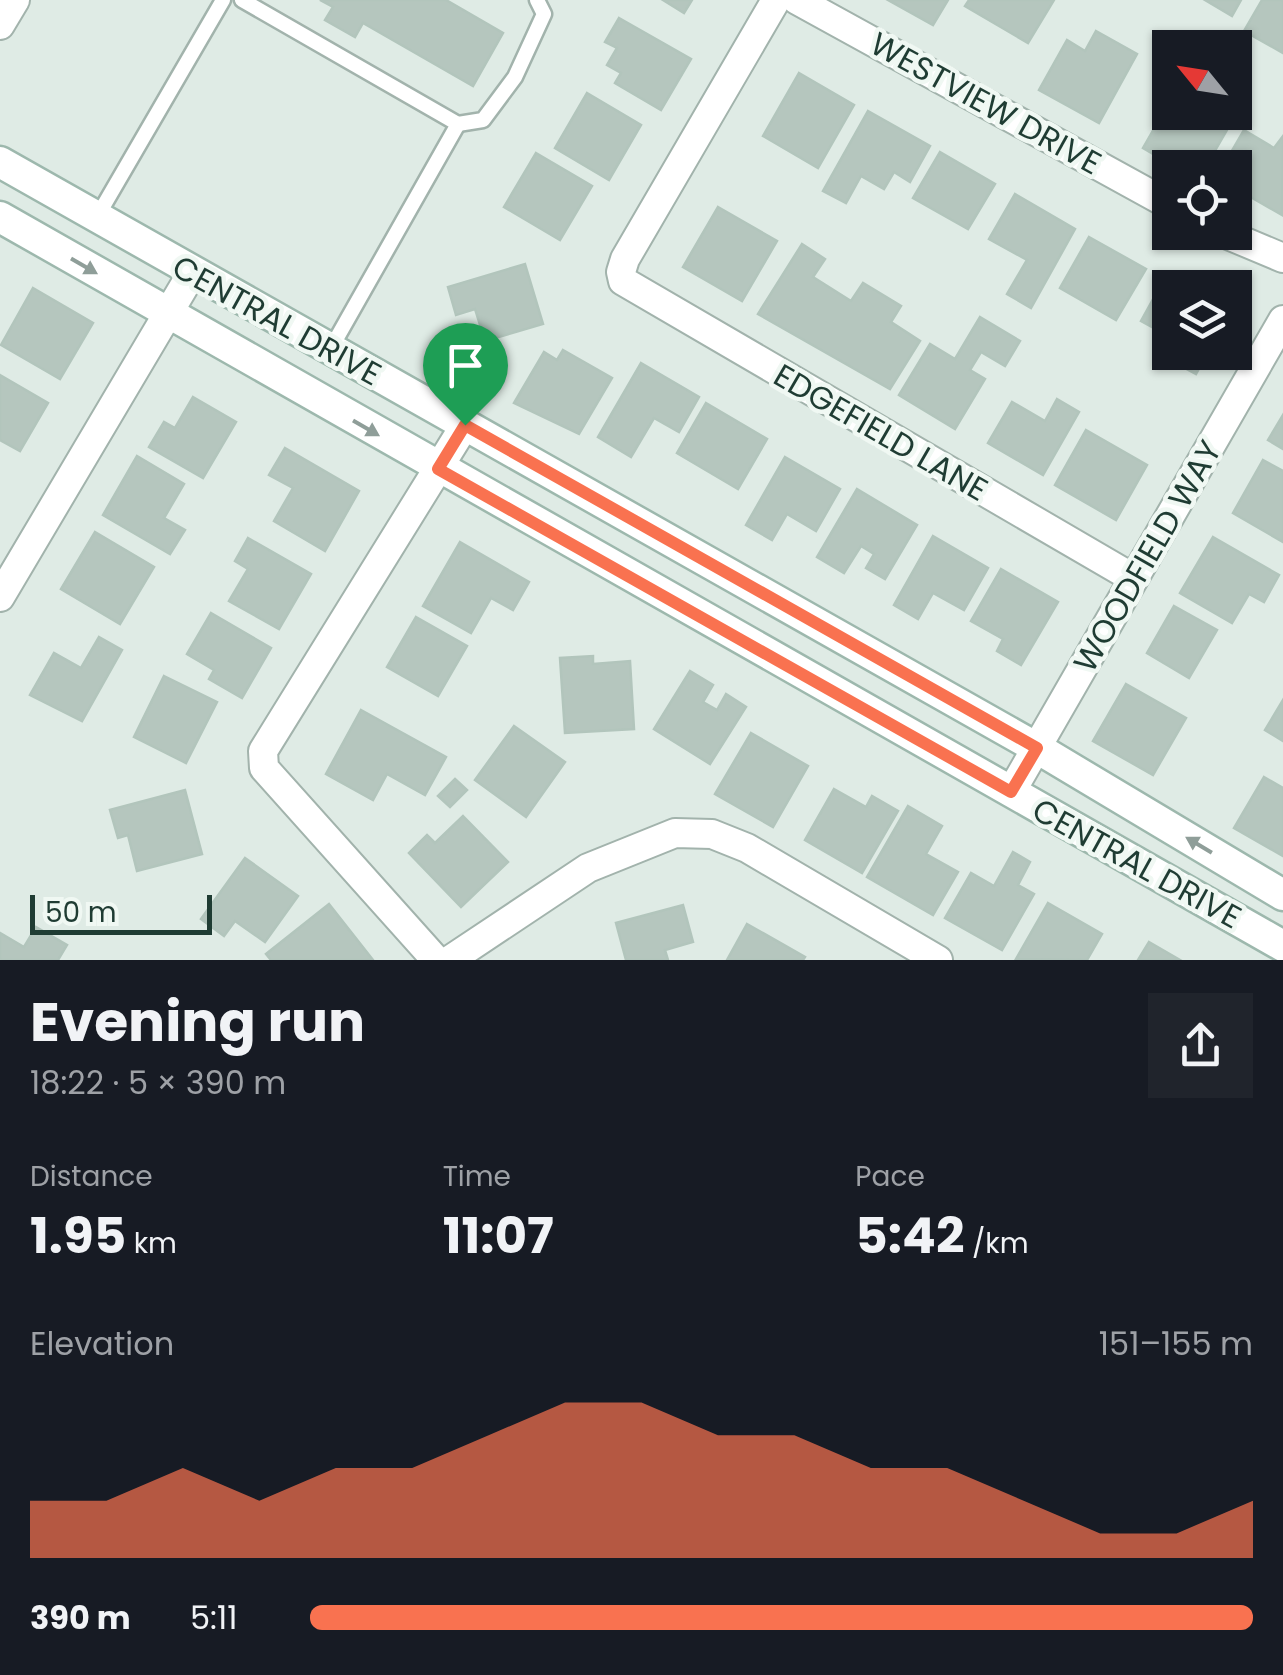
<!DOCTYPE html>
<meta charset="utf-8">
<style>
body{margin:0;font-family:Poppins,sans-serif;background:#20242c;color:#f1f3f6;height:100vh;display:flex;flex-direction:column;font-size:38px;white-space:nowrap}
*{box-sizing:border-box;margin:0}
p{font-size:32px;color:#9ea1a6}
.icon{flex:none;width:55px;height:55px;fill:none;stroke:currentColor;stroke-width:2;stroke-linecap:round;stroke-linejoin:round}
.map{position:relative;height:960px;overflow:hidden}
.drawer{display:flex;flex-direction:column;background:#171b24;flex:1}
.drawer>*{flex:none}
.needle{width:65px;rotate:300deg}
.controls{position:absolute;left:1152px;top:30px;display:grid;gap:20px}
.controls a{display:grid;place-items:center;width:100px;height:100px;border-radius:0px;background:#171b24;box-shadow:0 2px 8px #0004;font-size:50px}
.scale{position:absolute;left:30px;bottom:25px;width:182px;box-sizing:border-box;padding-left:10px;border:5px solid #1f3c33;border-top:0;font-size:28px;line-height:35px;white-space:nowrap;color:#1f3c33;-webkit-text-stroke:8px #f0f8f3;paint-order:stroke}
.pin{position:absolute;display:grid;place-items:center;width:85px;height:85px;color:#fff;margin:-102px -42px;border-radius:50% 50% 50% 0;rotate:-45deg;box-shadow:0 0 10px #0007}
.pin .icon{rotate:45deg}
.round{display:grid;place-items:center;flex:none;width:105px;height:105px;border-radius:0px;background:#20242c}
.headline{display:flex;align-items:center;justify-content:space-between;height:170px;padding:0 30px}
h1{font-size:55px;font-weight:700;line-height:75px}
.stats{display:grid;grid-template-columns:repeat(3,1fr);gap:15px;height:170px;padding:10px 30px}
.stats div{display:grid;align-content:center}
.stats b{font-size:50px;font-weight:700}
.stats small{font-size:28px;font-weight:400}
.stats p{font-size:28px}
.chart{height:280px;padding:20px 30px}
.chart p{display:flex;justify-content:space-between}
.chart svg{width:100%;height:180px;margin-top:10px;fill:#f97250;opacity:.7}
ul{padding:0 30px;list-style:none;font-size:32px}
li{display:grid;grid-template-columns:160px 120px 1fr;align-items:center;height:75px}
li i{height:25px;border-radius:12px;background:#f97250}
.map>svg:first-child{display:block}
.building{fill:#b5c6be;stroke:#b2c5bc;stroke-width:2.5}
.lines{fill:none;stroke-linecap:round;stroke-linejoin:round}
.service-casing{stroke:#a2b3ac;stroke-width:19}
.minor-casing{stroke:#a2b3ac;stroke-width:32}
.secondary-casing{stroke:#9db8ad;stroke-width:35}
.service{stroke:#fff;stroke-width:14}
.minor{stroke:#fff;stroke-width:28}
.secondary{stroke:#fff;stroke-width:30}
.oneway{fill:#8f9e99}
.route-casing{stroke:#fff;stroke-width:20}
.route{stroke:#f97250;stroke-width:12}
.labels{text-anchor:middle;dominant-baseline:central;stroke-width:9;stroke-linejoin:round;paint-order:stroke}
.street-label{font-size:32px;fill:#1f3c33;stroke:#f0f8f3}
</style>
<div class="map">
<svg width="1283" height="960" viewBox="0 0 1283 960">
<rect width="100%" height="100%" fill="#dfebe5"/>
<g class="building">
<path d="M320 0H446L503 33 473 86 363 23 355 37 325 20 333 7Z"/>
<path d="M663 0H692L684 13Z"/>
<path d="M888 0H948L933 25Z"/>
<path d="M969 0H1054L1028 43 965 6Z"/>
<path d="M1205 0H1241L1232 16Z"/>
<path d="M1262 0H1283V53L1244 31Z"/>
<path d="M619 18 691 59 661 110 615 83 621 73 607 65 617 48 605 42Z"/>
<path d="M1096 31 1137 54 1099 123 1039 90 1067 40 1085 51Z"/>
<path d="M799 73 854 105 818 168 763 136Z"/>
<path d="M587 93 641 125 609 180 555 148Z"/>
<path d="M1170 101V112H1193L1202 118 1206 112 1235 116 1205 168H1177L1143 148Z"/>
<path d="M868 111 930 146 910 182 894 172 884 189 861 176 846 203 823 191Z"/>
<path d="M1244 130 1274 148 1283 136 1282 215 1235 188V168H1222Z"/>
<path d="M940 152 995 184 968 229 913 198Z"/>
<path d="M536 153 592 186 560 240 504 207Z"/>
<path d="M1015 194 1075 229 1031 308 1007 294 1027 260 989 239Z"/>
<path d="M718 207 777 241 742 301 683 267Z"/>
<path d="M1089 237 1146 269 1116 320 1060 288Z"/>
<path d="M802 244 825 259 813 277 851 301 863 283 901 306 891 322 920 341 890 389 758 314Z"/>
<path d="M525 264 543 324 485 341 475 309 456 315 448 287Z"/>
<path d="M1167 274 1191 288H1170V337L1141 321Z"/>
<path d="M33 288 93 323 60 379 1 345Z"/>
<path d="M980 317 1020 341 1005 366 981 352 970 370 985 379 955 429 899 395 930 344 955 359Z"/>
<path d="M563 350 612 378 579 434 514 403 544 352 557 360Z"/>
<path d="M1174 352H1208L1196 374 1170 360Z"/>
<path d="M641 363 699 397 679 432 654 418 631 457 598 437Z"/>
<path d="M0 375 48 403 20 451 0 440Z"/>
<path d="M193 397 236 422 203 478 149 447 164 422 175 428Z"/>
<path d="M1057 399 1079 412 1043 475 988 443 1012 402 1045 421Z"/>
<path d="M706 403 767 439 738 489 677 453Z"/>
<path d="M1283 415V449L1268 440Z"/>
<path d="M1086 430 1147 465 1116 520 1055 485Z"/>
<path d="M285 448 359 491 325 551 274 521 293 488 269 475Z"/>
<path d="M137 456 184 484 164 518 185 530 170 554 103 515Z"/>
<path d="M785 457 840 489 816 531 787 514 772 540 746 525Z"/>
<path d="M1263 460 1283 471V542L1233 513Z"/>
<path d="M857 489 917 525 885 579 866 568 874 554 861 546 844 573 817 557Z"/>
<path d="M95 532 154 567 120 624 61 589Z"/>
<path d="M933 536 988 568 964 610 933 593 918 619 894 605Z"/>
<path d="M1213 537 1279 575 1264 602 1249 594 1232 623 1180 593Z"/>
<path d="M248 538 311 574 279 629 229 601 248 569 235 561Z"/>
<path d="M460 542 529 582 513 610 491 598 471 633 423 606Z"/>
<path d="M1001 569 1058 602 1021 665 997 651 1003 639 971 621Z"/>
<path d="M1174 606 1217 630 1189 678 1147 653Z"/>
<path d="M211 613 271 648 242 698 209 679 214 670 187 654Z"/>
<path d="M416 617 467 646 438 696 387 667Z"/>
<path d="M99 637 122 650 82 721 30 695 54 653 81 668Z"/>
<path d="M593 656V664L630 661 634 729 565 733 560 658Z"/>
<path d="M690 671 713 685 703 702 717 710 726 694 746 707 710 764 654 729Z"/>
<path d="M164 676 217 702 186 763 134 737Z"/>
<path d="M1126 684 1186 718 1153 775 1093 741Z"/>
<path d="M1283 700V741L1265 730Z"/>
<path d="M361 710 446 757 425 795 387 774 373 800 326 774Z"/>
<path d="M514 726 565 762 526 817 475 780Z"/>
<path d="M751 733 808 766 773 827 715 794Z"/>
<path d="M1264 777 1283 788V856L1234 828Z"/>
<path d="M455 779 467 790 450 807 438 796Z"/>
<path d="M834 789 866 807 872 796 898 811 862 873 805 840Z"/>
<path d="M185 790 202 854 137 871 128 835 118 838 110 810Z"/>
<path d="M908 806 942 826 926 854 958 872 933 915 867 877Z"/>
<path d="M463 816 508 862 461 907 409 853 427 835 435 843Z"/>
<path d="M1013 852 1030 862 1018 885 1034 894 1002 950 945 918 971 873 994 886Z"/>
<path d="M245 858 298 896 265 942 235 921 224 936 201 919Z"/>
<path d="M1048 903 1102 934 1087 960 1016 959Z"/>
<path d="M329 904 373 960H271L266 954Z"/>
<path d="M683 905 693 942 665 950 668 960H626L616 923Z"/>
<path d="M747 924 805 957 803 960H727Z"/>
<path d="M36 927 67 945 58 960H0V933L24 947Z"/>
<path d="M1149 942 1180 960H1138Z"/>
</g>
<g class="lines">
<defs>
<g id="service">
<path d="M242 0 458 124 330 350"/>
<path d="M458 124 483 120 515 77 544 14 537 0"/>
<path d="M97 217 223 0"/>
</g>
<g id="minor">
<path d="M776 0 625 259 621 272 623 281 1133 578"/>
<path d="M797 0 1170 205"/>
<path d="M0 25 15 0"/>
<path d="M1221 232 1283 258"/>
<path d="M0 597 192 273"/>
<path d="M1011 792 1283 320"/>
<path d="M436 960 264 768 263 751 465 425"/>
<path d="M450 960 588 868 675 833 712 834 747 848 938 960"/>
</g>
<g id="secondary">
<path d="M0 162 1037 748 1283 895"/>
<path d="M0 217 1283 946"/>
</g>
</defs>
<use href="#service" class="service-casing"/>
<use href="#minor" class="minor-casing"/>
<use href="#secondary" class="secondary-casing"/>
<use href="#service" class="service"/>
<use href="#minor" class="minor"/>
<use href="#secondary" class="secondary"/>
</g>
<defs><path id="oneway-solid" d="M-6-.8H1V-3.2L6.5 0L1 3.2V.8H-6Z" transform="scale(2.5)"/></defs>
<g class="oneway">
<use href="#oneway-solid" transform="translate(84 266) rotate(30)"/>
<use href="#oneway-solid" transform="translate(366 428) rotate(30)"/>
<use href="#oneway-solid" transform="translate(1199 845) rotate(-149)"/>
</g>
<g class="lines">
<defs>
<path id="route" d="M465 425 1037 748 1011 792 438 469Z"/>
</defs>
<use href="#route" class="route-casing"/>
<use href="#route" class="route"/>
</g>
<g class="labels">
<g class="street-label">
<text transform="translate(986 103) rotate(29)">WESTVIEW DRIVE</text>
<text transform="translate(277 320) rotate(29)">CENTRAL DRIVE</text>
<text transform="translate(881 432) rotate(30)">EDGEFIELD LANE</text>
<text transform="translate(1147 556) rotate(-60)">WOODFIELD WAY</text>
<text transform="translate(1137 863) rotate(29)">CENTRAL DRIVE</text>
</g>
</g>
</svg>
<div class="controls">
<a><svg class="needle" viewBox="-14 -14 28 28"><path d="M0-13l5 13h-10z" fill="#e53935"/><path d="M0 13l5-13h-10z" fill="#9ea1a6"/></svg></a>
<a><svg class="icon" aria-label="locate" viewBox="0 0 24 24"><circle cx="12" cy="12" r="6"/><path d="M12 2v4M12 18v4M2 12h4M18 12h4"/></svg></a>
<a><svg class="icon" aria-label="layers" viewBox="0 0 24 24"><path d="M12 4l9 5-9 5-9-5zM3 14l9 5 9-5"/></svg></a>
</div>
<div class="scale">50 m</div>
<div class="pin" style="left:465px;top:425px;background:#1e9e55"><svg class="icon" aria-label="arrive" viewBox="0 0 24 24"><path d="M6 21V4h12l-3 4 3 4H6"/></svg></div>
</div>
<section class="drawer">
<div class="headline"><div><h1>Evening run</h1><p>18:22 · 5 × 390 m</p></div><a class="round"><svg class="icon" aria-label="share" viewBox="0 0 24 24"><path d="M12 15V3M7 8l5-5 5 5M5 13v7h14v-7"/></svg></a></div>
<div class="stats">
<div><p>Distance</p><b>1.95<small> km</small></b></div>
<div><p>Time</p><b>11:07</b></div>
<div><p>Pace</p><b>5:42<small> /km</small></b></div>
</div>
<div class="chart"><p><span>Elevation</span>151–155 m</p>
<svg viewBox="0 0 160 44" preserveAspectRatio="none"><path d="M0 44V30L10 30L20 22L30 30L40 22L50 22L60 14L70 6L80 6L90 14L100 14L110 22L120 22L130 30L140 38L150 38L160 30V44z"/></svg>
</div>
<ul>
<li><b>390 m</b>5:11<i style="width:100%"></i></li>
</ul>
</section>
